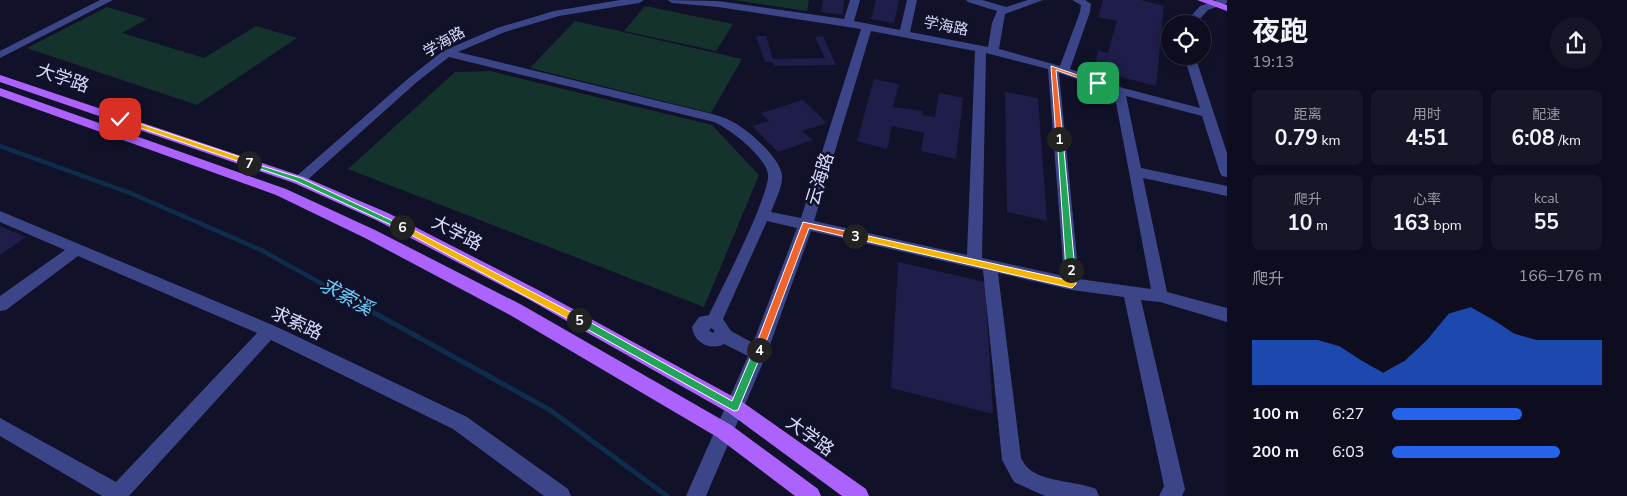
<!DOCTYPE html>
<html lang="zh">
<meta charset="utf-8">
<style>
body{margin:0;font-family:"Nunito Sans","Noto Sans SC",sans-serif;background:#161628;color:#f1f3f6;height:100vh;display:flex;flex-direction:column;font-size:19px;white-space:nowrap}
*{box-sizing:border-box;margin:0}
p{font-size:16px;color:#9a9ca4}
.icon{flex:none;width:28px;height:28px;fill:none;stroke:currentColor;stroke-width:2;stroke-linecap:round;stroke-linejoin:round}
.map{position:relative;flex:1;overflow:hidden}
.details{display:flex;flex-direction:column;background:#0d0d1f;width:400px}
.details>*{flex:none}
.buttons{position:absolute;left:1161px;top:15px;display:grid;gap:10px}
.buttons a{display:grid;place-items:center;width:50px;height:50px;border-radius:50%;background:#0d0d1f;box-shadow:0 2px 8px #0003,0 0 0 1px #2d2d3d;font-size:25px}
.pin{position:absolute;display:grid;place-items:center;width:42px;height:42px;color:#fff;margin:-21px;border-radius:10px;box-shadow:0 2px 8px #0006}
.km{position:absolute;width:25px;height:25px;margin:-12px;border-radius:50%;background:#222;color:#fff;font-size:14px;line-height:25px;text-align:center}
.round{display:grid;place-items:center;flex:none;width:52px;height:52px;border-radius:26px;background:#161628}
.summary{display:flex;align-items:center;justify-content:space-between;height:85px;padding:0 25px}
h1{font-size:28px;font-weight:700;line-height:38px}
.stats{display:grid;grid-template-columns:repeat(3,1fr);gap:8px;height:85px;padding:5px 25px}
.stats div{display:grid;align-content:center;border-radius:8px;background:#161628;text-align:center}
.stats b{font-size:21px;font-weight:700}
.stats small{font-size:14px;font-weight:400}
.stats p{font-size:14px}
.chart{height:140px;padding:10px 25px}
.chart p{display:flex;justify-content:space-between}
.chart svg{width:100%;height:90px;margin-top:5px;fill:#2563eb;opacity:.7}
ul{padding:0 25px;list-style:none;font-size:16px}
li{display:grid;grid-template-columns:80px 60px 1fr;align-items:center;height:38px}
li i{height:12px;border-radius:6px;background:#2563eb}
main{display:flex;flex:1;min-height:0}
.map>svg:first-child{display:block}
.green{fill:#14332d}
.lines{fill:none;stroke-linecap:round;stroke-linejoin:round}
.stream-far1{stroke:#0d2d4b;stroke-width:4.5}
.stream{stroke:#0d2d4b;stroke-width:5}
.building{fill:#1f1d4a}
.minor{fill:#3c4587;fill-rule:evenodd}
.major{fill:#ac62fd;fill-rule:evenodd}
.split-1{fill:#f0652b;stroke:#fff}
.split-2{fill:#22a559;stroke:#fff}
.split-3{fill:#f5b400;stroke:#fff}
.split-4{fill:#f0652b;stroke:#fff}
.split-5{fill:#22a559;stroke:#fff}
.split-6{fill:#f5b400;stroke:#fff}
.split-7{fill:#22a559;stroke:#fff}
.split-8{fill:#f5b400;stroke:#fff}
.labels{text-anchor:middle;dominant-baseline:central;stroke-width:5;stroke-linejoin:round;paint-order:stroke}
.far-street-label{font-size:15px;fill:#d9dbff;stroke:#111129}
.street-label{font-size:18px;fill:#d9dbff;stroke:#111129}
.water-label{font-size:19px;font-style:italic;fill:#68cffd;stroke:#111129}
</style>
<main>
<div class="map">
<svg width="1227" height="496" viewBox="0 0 1227 496">
<rect width="100%" height="100%" fill="#111129"/>
<g class="green">
<path d="M734 0H809L807 11Z"/>
<path d="M645 6 733 24 716 51 624 31Z"/>
<path d="M107 7 147 19 122 33 204 58 256 26 297 38 197 105 27 48Z"/>
<path d="M575 21 742 59 711 113 530 68Z"/>
<path d="M490 71 712 125 759 175 704 307 348 169 455 72Z"/>
</g>
<g class="lines">
<path class="stream-far1" d="M0 146 130 193 261 250 335 291"/>
<path class="stream" d="M333 290 550 410 667 496"/>
</g>
<g class="building">
<path d="M823 0H844L843 15 821 12Z"/>
<path d="M876 0H899L894 23 871 19Z"/>
<path d="M1103 0H1141L1164 6 1156 86 1094 70 1098 51 1108 53 1117 21 1098 17Z"/>
<path d="M756 36H766L773 59 825 58 815 37 823 36 836 65 774 66 773 62H765Z"/>
<path d="M874 79 899 84 893 107 923 111 922 115 935 117 939 93 963 98 956 159 921 151 924 133 892 126 887 149 857 141Z"/>
<path d="M1005 92 1038 98 1047 221 1007 212Z"/>
<path d="M803 100 827 123 802 131 813 140 778 152 752 126 769 121 761 113Z"/>
<path d="M0 226 26 237 0 255Z"/>
<path d="M898 262 985 282 993 414 891 388Z"/>
</g>
<g class="lines">
<g class="minor">
<path d="M100 0H113L0 58V51Z"/>
<path d="M620 0H644L639 3 559 16 505 32 458 52 704 112C714 114 724 117 733 122 748 130 780 157 782 175 783 187 775 201 771 212L801 218 861 29 718 7 672 3 667 0 718 1 844 19 850 0H860L854 21 900 30 907 0H917L910 32 988 47 992 23 997 11 968 2 966 0H982L1006 7 1028 0H1043L1005 14 999 49 1060 66 1080 12 1081 5 1072 0H1085L1091 4 1090 12 1070 69 1123 88 1200 108 1184 56H1195L1227 153V177L1222 176 1220 173 1202 116 1126 96 1141 168 1227 186V196L1143 178 1167 292 1227 308V322L1160 302 1141 300 1185 489 1182 496H1159L1164 486 1124 297 1072 290 998 273 1021 458C1023 461 1025 466 1028 468 1042 482 1077 481 1096 489L1099 496H1045L1014 482 1002 460 983 270 811 231 767 353 706 496H686L748 356 724 344C710 351 694 343 692 327L699 317 709 315C720 292 771 193 768 174 765 156 730 129 714 122L449 57 418 81 304 183H294L292 180 410 77 443 51 497 28 554 11ZM871 31 975 51 967 255 814 221ZM986 53 1048 69 1064 276 982 258ZM1059 73 1114 92 1151 289 1079 279ZM767 221 797 228 753 343 731 331 723 319ZM711 328 714 330V333L709 331Z"/>
<path d="M1217 0H1227V3L1208 10 1195 24H1184L1200 6Z"/>
<path d="M0 211 275 326 467 417 568 489 571 496H544L453 429 271 340 129 496H102L0 436V418L116 482 257 333 78 256 6 310 0 311V296L65 250 0 222Z"/>
</g>
<g class="major">
<path d="M1197 0H1212L1227 5V11Z"/>
<path d="M0 75 304 177 388 213 540 291 741 401 866 489 869 496H842L729 413 528 299 378 221 294 183 0 82Z"/>
<path d="M0 88 286 189 375 230 522 305 731 425 818 489 821 496H795L717 437 510 315 365 238 276 195 0 96Z"/>
</g>
</g>
<path class="split-1" d="M1051 66 1101 83 1096 84 1056 70 1063 139 1059 141 1056 139Z"/>
<path class="split-2" d="M1057 137 1063 139 1075 270 1071 273 1066 270Z"/>
<path class="split-3" d="M855 233 1067 280 1066 270 1071 267 1075 270 1076 284 1072 288 852 238 851 236Z"/>
<path class="split-4" d="M803 222 855 233 859 236 855 239 809 228 763 350 762 353H755L754 350Z"/>
<path class="split-5" d="M579 316 732 401 755 347H762L763 350 738 410 734 411 576 323 574 320Z"/>
<path class="split-6" d="M402 224 582 318V323H576L400 229 398 227Z"/>
<path class="split-7" d="M246 161 301 178 406 227 405 229H400L296 181 246 164Z"/>
<path class="split-8" d="M120 117 252 161 253 163 246 164 117 120 116 119Z"/>
<g class="labels">
<g class="far-street-label">
<text transform="translate(946 26) rotate(11)">学海路</text>
<text transform="translate(444 42) rotate(-30)">学海路</text>
</g>
<g class="street-label">
<text transform="translate(63 78) rotate(19)">大学路</text>
<text transform="translate(820 179) rotate(-73)">云海路</text>
<text transform="translate(457 233) rotate(27)">大学路</text>
<text transform="translate(297 323) rotate(25)">求索路</text>
<text transform="translate(810 436) rotate(36)">大学路</text>
</g>
<g class="water-label">
<text transform="translate(346 297) rotate(29)">求索溪</text>
</g>
</g>
</svg>
<div class="buttons">
<a><svg class="icon" aria-label="locate" viewBox="0 0 24 24"><circle cx="12" cy="12" r="6"/><path d="M12 2v4M12 18v4M2 12h4M18 12h4"/></svg></a>
</div>
<div class="pin" style="left:1098px;top:83px;background:#1e9e55"><svg class="icon" aria-label="arrive" viewBox="0 0 24 24"><path d="M6 21V4h12l-3 4 3 4H6"/></svg></div>
<div class="pin" style="left:120px;top:119px;background:#d93025"><svg class="icon" aria-label="check" viewBox="0 0 24 24"><path d="M5 12l5 5 9-10"/></svg></div>
<b class="km" style="left:1059px;top:139px">1</b>
<b class="km" style="left:1071px;top:270px">2</b>
<b class="km" style="left:855px;top:236px">3</b>
<b class="km" style="left:759px;top:350px">4</b>
<b class="km" style="left:579px;top:320px">5</b>
<b class="km" style="left:402px;top:227px">6</b>
<b class="km" style="left:249px;top:163px">7</b>
</div>
<section class="details">
<div class="summary"><div><h1>夜跑</h1><p>19:13</p></div><a class="round"><svg class="icon" aria-label="share" viewBox="0 0 24 24"><path d="M12 15V3M7 8l5-5 5 5M5 13v7h14v-7"/></svg></a></div>
<div class="stats">
<div><p>距离</p><b>0.79<small> km</small></b></div>
<div><p>用时</p><b>4:51</b></div>
<div><p>配速</p><b>6:08<small> /km</small></b></div>
</div>
<div class="stats">
<div><p>爬升</p><b>10<small> m</small></b></div>
<div><p>心率</p><b>163<small> bpm</small></b></div>
<div><p>kcal</p><b>55</b></div>
</div>
<div class="chart"><p><span>爬升</span>166–176 m</p>
<svg viewBox="0 0 160 44" preserveAspectRatio="none"><path d="M0 44V22L10 22L20 22L30 22L40 25L50 32L60 38L70 32L80 22L90 9L100 6L110 12L120 19L130 22L140 22L150 22L160 22V44z"/></svg>
</div>
<ul>
<li><b>100 m</b>6:27<i style="width:62%"></i></li>
<li><b>200 m</b>6:03<i style="width:80%"></i></li>
</ul>
</section>
</main>
